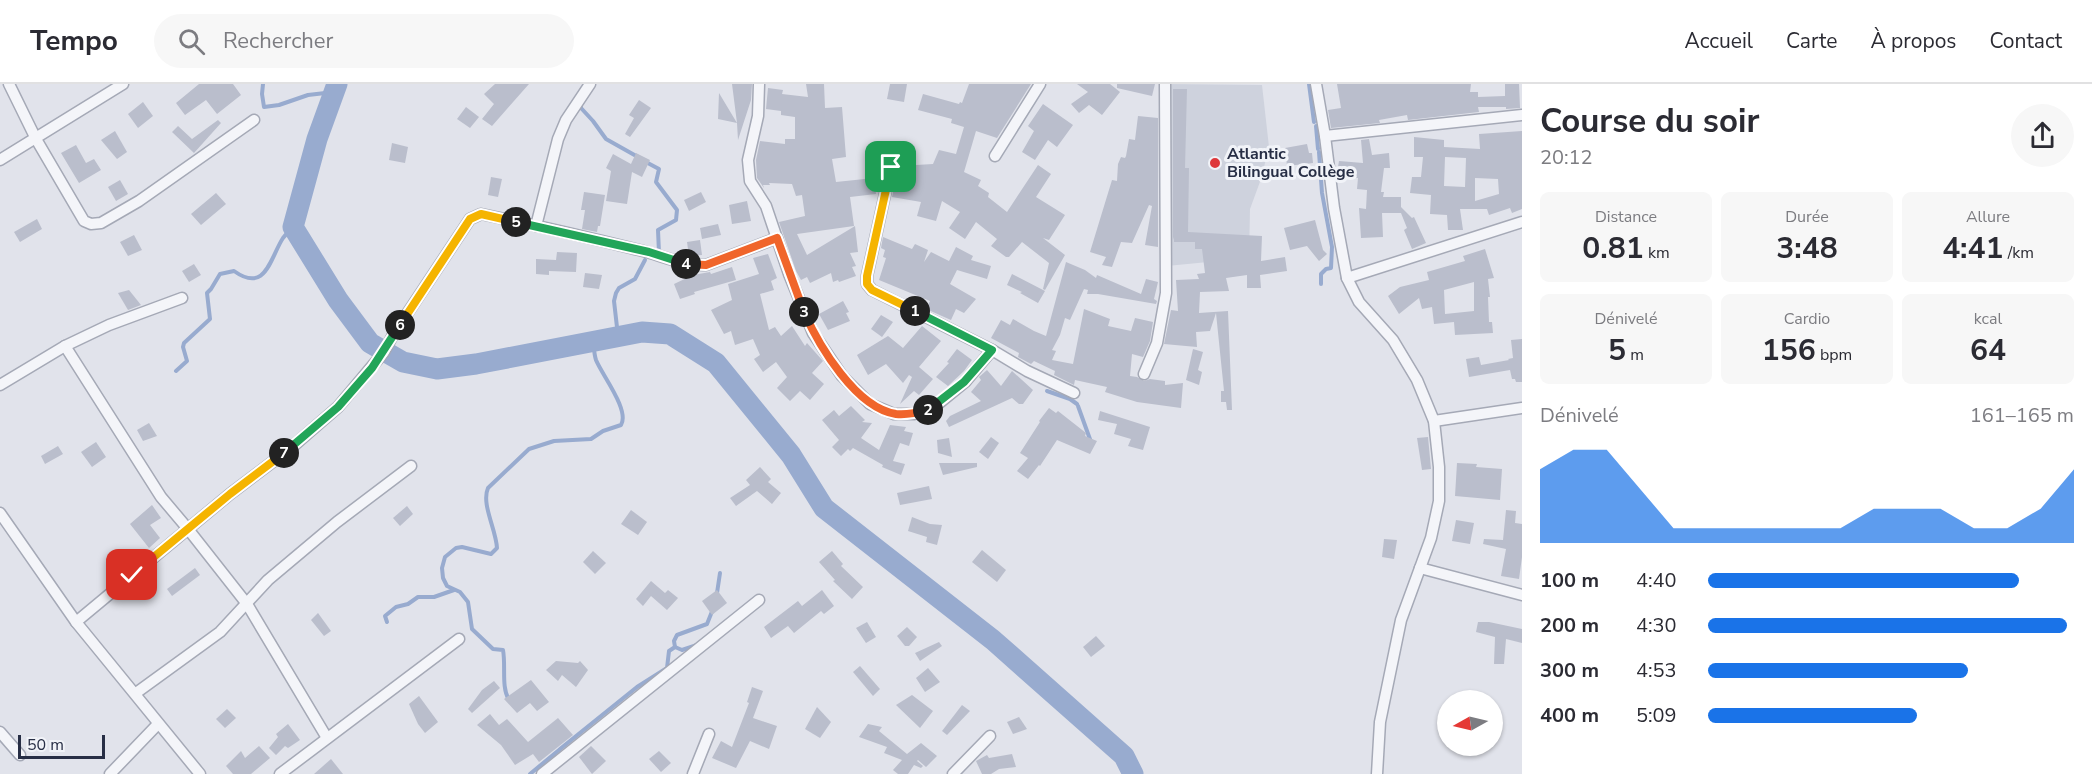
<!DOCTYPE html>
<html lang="fr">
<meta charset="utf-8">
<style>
body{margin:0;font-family:"Nunito Sans",sans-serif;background:#f7f7f7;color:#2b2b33;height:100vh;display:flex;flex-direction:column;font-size:22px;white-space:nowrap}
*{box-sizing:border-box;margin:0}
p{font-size:20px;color:#7c7c81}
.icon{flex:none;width:33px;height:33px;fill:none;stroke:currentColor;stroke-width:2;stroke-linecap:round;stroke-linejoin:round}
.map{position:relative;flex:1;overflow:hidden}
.details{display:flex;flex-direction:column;background:#fff;width:570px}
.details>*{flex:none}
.needle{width:39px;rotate:262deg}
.buttons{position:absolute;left:1437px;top:606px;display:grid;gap:12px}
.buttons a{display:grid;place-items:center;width:66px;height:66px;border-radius:50%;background:#fff;box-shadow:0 2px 4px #0004;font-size:30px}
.scale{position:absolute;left:18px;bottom:15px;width:87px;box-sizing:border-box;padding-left:6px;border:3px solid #272e45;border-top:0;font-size:16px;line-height:21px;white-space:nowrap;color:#272e45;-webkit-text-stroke:4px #f1f3f8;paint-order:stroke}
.pin{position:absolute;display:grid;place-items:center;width:51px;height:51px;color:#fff;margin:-26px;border-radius:12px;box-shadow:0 3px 9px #0006}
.km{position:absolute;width:30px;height:30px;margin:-15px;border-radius:50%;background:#222;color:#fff;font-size:16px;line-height:30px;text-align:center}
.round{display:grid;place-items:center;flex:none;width:63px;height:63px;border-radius:32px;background:#f7f7f7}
.overview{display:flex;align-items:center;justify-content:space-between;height:102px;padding:0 18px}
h1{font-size:33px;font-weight:700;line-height:45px}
.figures{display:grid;grid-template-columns:repeat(3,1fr);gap:9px;height:102px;padding:6px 18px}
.figures div{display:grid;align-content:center;border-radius:9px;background:#f7f7f7;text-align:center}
.figures b{font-size:30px;font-weight:700}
.figures small{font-size:16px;font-weight:400}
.figures p{font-size:16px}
.chart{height:168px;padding:12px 18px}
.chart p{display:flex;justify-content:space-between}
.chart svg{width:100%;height:108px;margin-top:6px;fill:#1a73e8;opacity:.7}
ul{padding:0 18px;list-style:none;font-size:20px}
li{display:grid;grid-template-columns:96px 72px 1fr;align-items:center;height:45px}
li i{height:15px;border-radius:8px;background:#1a73e8}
header{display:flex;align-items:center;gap:36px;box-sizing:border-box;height:84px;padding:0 30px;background:#fff;border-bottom:2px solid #e1e1e2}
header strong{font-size:28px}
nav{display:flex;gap:33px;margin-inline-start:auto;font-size:21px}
.search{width:420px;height:54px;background:#f7f7f7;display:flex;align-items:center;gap:15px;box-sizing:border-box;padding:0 21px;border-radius:33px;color:#7c7c81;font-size:22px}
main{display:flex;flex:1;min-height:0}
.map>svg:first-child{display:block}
.built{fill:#ced2dd}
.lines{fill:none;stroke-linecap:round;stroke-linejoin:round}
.stream{stroke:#98abcf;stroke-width:4}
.river{stroke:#98abcf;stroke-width:21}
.building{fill:#babecc;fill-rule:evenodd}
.street-casing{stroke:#a5a9b6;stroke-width:13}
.street{stroke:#f4f5f9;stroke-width:10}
.split-1-casing{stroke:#fff;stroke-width:12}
.split-2-casing{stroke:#fff;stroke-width:12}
.split-3-casing{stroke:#fff;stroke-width:12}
.split-4-casing{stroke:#fff;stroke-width:12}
.split-5-casing{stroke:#fff;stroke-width:12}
.split-6-casing{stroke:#fff;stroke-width:12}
.split-7-casing{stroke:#fff;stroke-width:12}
.split-8-casing{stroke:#fff;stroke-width:12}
.split-1{stroke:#f5b400;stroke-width:8}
.split-2{stroke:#22a559;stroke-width:8}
.split-3{stroke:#f0652b;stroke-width:8}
.split-4{stroke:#f0652b;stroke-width:8}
.split-5{stroke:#22a559;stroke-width:8}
.split-6{stroke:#f5b400;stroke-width:8}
.split-7{stroke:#22a559;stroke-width:8}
.split-8{stroke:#f5b400;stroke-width:8}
.poi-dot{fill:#de383b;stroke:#f1f3f8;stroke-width:2}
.labels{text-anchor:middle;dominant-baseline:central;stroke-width:6;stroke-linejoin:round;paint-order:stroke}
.poi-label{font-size:16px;font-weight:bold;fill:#272e45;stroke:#f1f3f8;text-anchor:start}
</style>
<header>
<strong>Tempo</strong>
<div class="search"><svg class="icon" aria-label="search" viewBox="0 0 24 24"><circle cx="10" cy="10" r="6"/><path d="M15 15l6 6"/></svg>Rechercher</div>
<nav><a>Accueil</a><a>Carte</a><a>À propos</a><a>Contact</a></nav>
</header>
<main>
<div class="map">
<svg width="1522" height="690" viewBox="0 0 1522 690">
<rect width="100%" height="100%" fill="#e1e3eb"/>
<path class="built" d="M1166 0 1262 1 1269 63 1261 95 1250 125 1249 174 1167 182Z"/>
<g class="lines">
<g class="stream">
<path d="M263 0 262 10 264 23 279 21 308 11 334 8"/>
<path d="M1309 0 1314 38"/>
<path d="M580 19 581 24 593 37 606 55 638 73"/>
<path d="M1316 42 1318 65"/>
<path d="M1319 68 1322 109 1332 163 1331 184 1326 185 1321 190V200"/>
<path d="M644 77 659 85 656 98 677 126 676 136 658 146 659 169"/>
<path d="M618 252 614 217 616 209 619 204 635 195 645 176"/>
<path d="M176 287 187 277 183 263 184 259 210 235 207 209 211 205 220 190 234 187C266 210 270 174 283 154 286 150 290 147 293 143"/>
<path d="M1047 307 1070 315 1077 320"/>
<path d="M1078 322 1091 358"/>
<path d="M717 509 720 489"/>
<path d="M387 538 385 532 396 523 408 520 418 513H434L454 506"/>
<path d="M675 563 682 566 697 561"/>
<path d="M509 616C501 603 506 582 503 566L493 565 472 545 468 518 460 508 447 502 443 494 442 484 445 473 456 464 462 463 491 470 497 464C496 445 481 420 488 404L529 365 554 357 591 355 603 347 621 341C630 326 602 291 596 276 594 270 594 263 593 257"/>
<path d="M560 665 637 603 667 584 669 567 675 563 674 557 677 551 707 540 713 525"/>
<path d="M530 690 559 666"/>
</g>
<path class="river" d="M337 0 317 55 293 143 338 216 370 259 403 278 437 285 476 280 642 248 670 250 716 279 791 371 824 424 993 556 1124 672 1133 690"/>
</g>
<g class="building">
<path d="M199 0H233L241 11 217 30 206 16 185 31 176 19Z"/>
<path d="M495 0H529L492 42 482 35 494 20 484 10Z"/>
<path d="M732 0H752L751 16 738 56 737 39 718 35 719 9 737 39Z"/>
<path d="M806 0H824L825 24 842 23 846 73 832 75 836 98 874 94 876 110 850 113 854 142 797 150 807 171 855 142 858 168 850 169 856 182 852 183 856 192 839 198 838 196 833 198 831 189 810 199 807 193 801 196 796 187 779 138 805 132 802 111 796 112 792 100 769 99 770 101H763L764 104 757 94 756 76 760 57 785 60V55H795V33L781 31V27L766 25 768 4 783 6 782 10 808 13Z"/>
<path d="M890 0H907L904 18 887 15Z"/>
<path d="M969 0H1031L997 54 976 47 964 88 981 96 978 102 989 109 988 113 1007 128 1038 81 1051 90 1036 113 1065 131 1049 156 1043 154 1065 171 1045 206 1043 205 1049 179 1022 158 1009 173H1006L991 162 997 155 976 138 965 155 949 144 960 128 942 117 936 137 917 132 921 118 892 113 898 87 916 90V81L933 80 939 66 956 70 964 43 951 39 952 35 918 26 923 10 959 20 960 18 962 19Z"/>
<path d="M1077 0H1110L1120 8 1102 31 1089 21 1079 29 1071 20 1088 8Z"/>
<path d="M1117 0H1155L1152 12 1117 4Z"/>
<path d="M1337 0H1471L1470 8H1478V13L1505 12V0H1519L1520 24 1506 25V23H1478L1479 28 1408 36 1407 31 1379 36 1380 39 1331 44 1328 26 1341 24Z"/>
<path d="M1173 5H1187L1185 84H1189L1188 148 1262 152 1261 177 1285 173 1287 187 1260 191 1261 204H1247V191L1226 194 1229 207 1200 208 1199 229 1228 227 1232 326H1227L1226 318H1221V307H1224L1216 229 1210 247 1196 248 1197 263 1164 260 1171 226 1178 227 1176 196 1199 195 1197 190 1205 189 1202 165H1195V158H1174V153L1173 156Z"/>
<path d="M639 16 651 24 630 53 625 50 634 34 629 31Z"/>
<path d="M143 18 153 32 138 44 128 30Z"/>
<path d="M1043 20 1073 41 1057 63 1048 56 1035 76 1022 68 1034 47 1028 42Z"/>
<path d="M466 23 479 33 470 44 457 35Z"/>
<path d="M1138 32 1158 34V163L1145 161 1152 122 1149 121 1132 159 1121 158 1112 183 1102 181 1106 173 1090 168 1112 96 1117 97 1118 80 1121 73 1125 74 1126 72 1129 55 1135 56Z"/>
<path d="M218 36 221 39 194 69 172 48 178 42 192 55Z"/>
<path d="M115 47 127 68 117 75 101 56Z"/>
<path d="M1522 47V125L1512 129 1510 124 1489 131 1487 125H1460L1463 146H1448L1447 131 1430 130 1431 111 1410 109 1412 93H1421L1423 73H1414V53L1444 56V63L1480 65 1479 50ZM1445 73 1466 74 1465 103 1444 102ZM1475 94 1498 95 1499 110 1475 117Z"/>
<path d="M1369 55 1372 71 1389 69 1390 84H1384L1381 108H1384L1383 113H1401V123L1412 134 1414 133 1426 159 1412 165 1404 146 1407 144 1401 129H1382L1383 153 1361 154 1359 124 1366 125 1367 106 1357 105 1358 94 1338 92 1337 89 1339 77 1363 79 1361 56Z"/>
<path d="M392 59 408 63 405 79 389 76Z"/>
<path d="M1307 60 1309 69H1312L1313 79 1287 82 1285 64Z"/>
<path d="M76 61 86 79 94 75 101 86 79 99 61 69Z"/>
<path d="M636 69 650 76 642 93 632 88 627 120 606 117 611 87 606 84 613 70 631 80Z"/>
<path d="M491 93 502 95 498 113 488 111Z"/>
<path d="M120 96 128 110 116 117 108 103Z"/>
<path d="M584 108 605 111 600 142H598L597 148 582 145 585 126H581Z"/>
<path d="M701 108 706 118 689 127 684 116Z"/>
<path d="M216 109 226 120 201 141 191 130Z"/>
<path d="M747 117 751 137 732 140 729 121Z"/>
<path d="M37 135 42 145 20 158 14 148Z"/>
<path d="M1315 136 1323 166 1327 170 1319 177 1307 162 1290 166 1284 144Z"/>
<path d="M718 140 721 151 702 155 700 144Z"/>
<path d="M134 151 142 166 128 172 120 158Z"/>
<path d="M883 153 912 165 915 160 928 166 924 178 931 168 949 177 956 163 973 172 971 176 991 182 987 195 957 186 950 200 976 215 964 229 956 225 951 236 926 225 930 217 879 196 886 174 883 173 885 166 881 164Z"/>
<path d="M700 156 702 171 689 172 687 158Z"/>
<path d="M1485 165 1494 194 1488 195 1490 213H1488L1489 238H1492L1493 249 1455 251 1454 238 1434 240 1432 223 1422 225 1419 214 1399 230 1388 212 1400 203 1429 196 1427 188 1465 177 1463 172ZM1474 198V227L1445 230 1444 206Z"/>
<path d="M557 168 577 169 576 188 549 187V191L536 190V175L556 176Z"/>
<path d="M768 170 777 194 771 197 774 206 760 210 769 246 775 243 781 252 792 242 805 262 807 259 823 277 812 289 824 300 810 316 800 307 790 317 777 304 787 293 776 278 763 288 754 275 760 271 753 255 735 261 731 247 724 250 711 226 732 216 728 200 759 190 753 174Z"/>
<path d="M1066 178 1085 186 1096 194 1097 191 1141 210 1146 195 1158 198 1154 215 1157 217 1156 220 1098 210H1087L1088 206 1084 205 1070 236 1065 234 1060 251 1052 266 1056 267 1052 276 1073 280 1084 225 1110 235 1108 242 1131 247 1135 234 1153 238 1150 257 1143 273 1132 270 1130 292 1137 293 1144 297 1150 295 1165 297V301L1183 299 1181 324 1137 318 1105 308 1107 303 1075 296 1074 301 1054 291 1055 287 1034 277 1031 280 1018 273 1019 269 991 254 1001 236 1010 241 1013 235 1034 247 1046 252Z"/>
<path d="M194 180 201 191 189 198 182 187Z"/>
<path d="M732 183 736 196 694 208 695 210 680 215 674 200 693 191 710 188 711 190Z"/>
<path d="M585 189 602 191 599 205 583 203Z"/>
<path d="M1012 190 1045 207 1038 219 1020 209 1022 208 1007 201Z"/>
<path d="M129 206 141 221 128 226 118 209Z"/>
<path d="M843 217 849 228 846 229 850 237 828 246 819 230Z"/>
<path d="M881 231 893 238 882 253 871 245Z"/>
<path d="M922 242 941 257 919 283 933 295 919 311 914 307 900 320 912 293 909 291 903 299 886 280 868 291 857 271 888 252 903 264Z"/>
<path d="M1522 255V298H1516L1515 295H1512L1510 286 1469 293 1466 275 1479 273 1481 281 1509 276 1508 275 1513 274 1511 256Z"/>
<path d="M957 265 972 276 964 287 948 302 936 293 949 279 947 278Z"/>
<path d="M1193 265 1203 268 1198 286 1202 288 1199 301 1186 296Z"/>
<path d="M987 286 1001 302 1012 287 1033 306 1023 320H1019L1012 314 949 343 946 337 950 332 981 317 971 308 981 296 979 293Z"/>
<path d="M851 322 865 336 862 338 872 339 861 354 879 366 890 341 906 343 904 347 913 349 909 362 900 359 893 377 905 380 901 391 882 383 883 381 853 364 850 367 848 365 841 372 832 363 839 356 822 336 834 326 839 332Z"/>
<path d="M1049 324 1056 329 1058 327 1086 349 1085 352 1097 357 1090 370 1057 356 1040 382 1039 381 1028 395 1017 387 1028 374 1020 369 1040 338 1039 337Z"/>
<path d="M1100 327 1150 343 1143 366 1128 362 1131 355 1114 350 1117 340 1098 336Z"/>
<path d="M149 339 157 352 143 357 137 346Z"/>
<path d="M991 353 999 359 988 375 979 368Z"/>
<path d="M1428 353 1431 385 1422 386 1417 354Z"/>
<path d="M949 354 952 373 938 369 937 356Z"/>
<path d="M96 358 106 373 92 383 81 368Z"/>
<path d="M58 362 63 370 45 380 41 372Z"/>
<path d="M939 379H977V383L943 391Z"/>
<path d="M1457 379 1477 380 1476 383 1502 385 1500 416 1455 412Z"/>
<path d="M760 383 771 395 768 398 781 409 772 420 757 407 736 422 730 414 750 401 746 396Z"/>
<path d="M929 402 932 415 900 421 897 409Z"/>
<path d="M152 421 161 434 150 441 160 454 149 464 130 440Z"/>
<path d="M407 422 413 430 400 442 393 434Z"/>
<path d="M631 426 647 438 638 451 621 440Z"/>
<path d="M1506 426 1516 427 1515 439 1522 440V473L1519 495 1501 492 1506 465 1483 460 1484 455 1503 456Z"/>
<path d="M912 433 930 440 942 441 937 461 926 458 927 453 908 447Z"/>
<path d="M1456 436 1474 439 1470 460 1452 457Z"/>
<path d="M1384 455 1397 456 1394 475 1382 473Z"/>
<path d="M982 466 1006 486 997 498 972 478Z"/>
<path d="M593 467 606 479 595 490 583 478Z"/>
<path d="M832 467 843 480 841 482 863 503 852 515 833 497 835 496 819 478Z"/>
<path d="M195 484 200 491 172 512 167 505Z"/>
<path d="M651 497 665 509 668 506 678 514 667 526 651 512 643 522 636 515Z"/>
<path d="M717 506 727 519 712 531 702 517Z"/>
<path d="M822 506 834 522 824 530 821 527 794 549 788 542 771 554 764 543 798 517 802 522Z"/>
<path d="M318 529 331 547 324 552 311 536Z"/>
<path d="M867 538 876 553 866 559 856 544Z"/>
<path d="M1478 538H1489L1522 545V559L1506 555 1504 580H1494L1495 553 1476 548Z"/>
<path d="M907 543 917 553 909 562H905L897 552Z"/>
<path d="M1096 552 1105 562 1091 573 1083 563Z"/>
<path d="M939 558 942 562 920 577 915 569Z"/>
<path d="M556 577 578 579 580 577 588 586 576 603 562 591 558 597 546 586Z"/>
<path d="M860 582 880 605 873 612 853 588Z"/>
<path d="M928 584 940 598 925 608 916 594Z"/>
<path d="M531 596 549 618 537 627 530 619 517 629 504 615Z"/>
<path d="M494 597 500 604 472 629 468 625 482 606Z"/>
<path d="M752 603 763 607 753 634 777 642 769 665 750 657 736 684 712 674 721 657 732 663 749 619 747 618Z"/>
<path d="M912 611 933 627 920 644 896 621Z"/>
<path d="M419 612 438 638 425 649 418 640 409 620Z"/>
<path d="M962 621 970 627 947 651 942 647Z"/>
<path d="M817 623 831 638 820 654 805 645Z"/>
<path d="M227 625 236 634 225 644 216 635Z"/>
<path d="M490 630 499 641 507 635 528 658 558 634 573 651 539 678 533 670 515 681 501 661 477 641Z"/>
<path d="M1019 633 1027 645 1013 650 1007 638Z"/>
<path d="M288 640 300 656 288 664 285 662 276 671 269 664 278 653 276 650Z"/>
<path d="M868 640 882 643 879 647 907 670 921 659 937 672 926 683 918 676 917 677 923 682 921 684 914 681 908 690H898L893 686 902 676 884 669 887 663 859 653Z"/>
<path d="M259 662 270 674 251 690H233L226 682 241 667 245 674Z"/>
<path d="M591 662 606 677 592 690 579 673Z"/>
<path d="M659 667 671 679 661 688 649 675Z"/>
<path d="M1012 670 1016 683 999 685 991 690H982L976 677 987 671 989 674Z"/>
<path d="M331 675 343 690H314Z"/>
</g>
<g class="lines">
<defs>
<g id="street">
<path d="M9 0 36 55 84 137 91 140 101 139 139 117 254 36"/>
<path d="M759 0 758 32 748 76 750 97 766 122 789 190 813 249 842 292 870 320 894 330H914L932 325 965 298 992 266"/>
<path d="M1316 0 1325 52 1334 124 1347 194 1359 218 1393 256 1417 296 1434 337 1439 383V417L1431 454 1401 536 1380 638 1377 690"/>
<path d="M1325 52 1522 31"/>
<path d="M995 72 1040 0"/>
<path d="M0 76 123 0"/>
<path d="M891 83 867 192V200L872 206 992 266 1027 287 1074 309"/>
<path d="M536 142 558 55 566 36 590 0"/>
<path d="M1347 194 1522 138"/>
<path d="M65 262 161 413 188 445 247 520 327 654"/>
<path d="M1144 290 1157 259 1166 209 1165 0"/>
<path d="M0 301 65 262 109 241 182 214"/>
<path d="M1434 337 1522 324"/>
<path d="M0 429 76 538 200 690"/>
<path d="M1420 484 1522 511"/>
<path d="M76 538 230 410 291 364 338 323 384 268 393 251 470 135 481 130C534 141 586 153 639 166 661 171 683 182 706 181L777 154"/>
<path d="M136 609 220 548 268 496 337 438 411 382"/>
<path d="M0 648 20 671"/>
<path d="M110 690 158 640"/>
<path d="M280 690 459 555"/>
<path d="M542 690 759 516"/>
<path d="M693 690 709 650"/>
<path d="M953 690 990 652"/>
</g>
</defs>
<use href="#street" class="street-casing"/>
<use href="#street" class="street"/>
</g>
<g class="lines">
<defs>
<path id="split-1" d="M891 83 867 192V200L872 206 915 227"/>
<path id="split-2" d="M915 227 992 266 964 298 928 326"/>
<path id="split-3" d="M804 228C819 262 856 324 896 330 907 331 917 329 928 326"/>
<path id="split-4" d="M686 180 706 181 777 154 804 228"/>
<path id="split-5" d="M516 138 649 168 686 180"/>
<path id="split-6" d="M400 241 470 135 481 130 516 138"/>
<path id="split-7" d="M284 369 338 323 372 284 400 241"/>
<path id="split-8" d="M132 491 230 410 284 369"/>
</defs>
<use href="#split-1" class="split-1-casing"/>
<use href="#split-2" class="split-2-casing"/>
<use href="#split-3" class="split-3-casing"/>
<use href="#split-4" class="split-4-casing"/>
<use href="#split-5" class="split-5-casing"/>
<use href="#split-6" class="split-6-casing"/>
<use href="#split-7" class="split-7-casing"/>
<use href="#split-8" class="split-8-casing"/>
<use href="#split-1" class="split-1"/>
<use href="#split-2" class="split-2"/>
<use href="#split-3" class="split-3"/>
<use href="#split-4" class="split-4"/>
<use href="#split-5" class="split-5"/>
<use href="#split-6" class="split-6"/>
<use href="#split-7" class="split-7"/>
<use href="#split-8" class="split-8"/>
</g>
<circle class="poi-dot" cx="1215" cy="79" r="6"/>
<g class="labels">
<g class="poi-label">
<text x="1227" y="70">Atlantic<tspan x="1227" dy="18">Bilingual Collège</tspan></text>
</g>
</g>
</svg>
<div class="buttons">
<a><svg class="needle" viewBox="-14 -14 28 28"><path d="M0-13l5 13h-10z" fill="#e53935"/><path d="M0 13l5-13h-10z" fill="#7c7c81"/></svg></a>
</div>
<div class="scale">50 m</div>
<div class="pin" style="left:891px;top:83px;background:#1e9e55"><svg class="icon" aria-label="arrive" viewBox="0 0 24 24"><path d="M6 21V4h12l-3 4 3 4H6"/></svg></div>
<div class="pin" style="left:132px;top:491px;background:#d93025"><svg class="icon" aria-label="check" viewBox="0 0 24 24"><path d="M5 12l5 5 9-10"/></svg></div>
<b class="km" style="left:915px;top:227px">1</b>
<b class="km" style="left:928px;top:326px">2</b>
<b class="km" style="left:804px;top:228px">3</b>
<b class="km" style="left:686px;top:180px">4</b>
<b class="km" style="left:516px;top:138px">5</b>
<b class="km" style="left:400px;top:241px">6</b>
<b class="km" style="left:284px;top:369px">7</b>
</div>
<section class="details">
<div class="overview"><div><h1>Course du soir</h1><p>20:12</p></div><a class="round"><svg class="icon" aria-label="share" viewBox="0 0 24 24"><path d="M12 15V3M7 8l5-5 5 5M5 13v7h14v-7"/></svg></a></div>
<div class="figures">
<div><p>Distance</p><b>0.81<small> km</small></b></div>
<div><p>Durée</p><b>3:48</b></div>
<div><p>Allure</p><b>4:41<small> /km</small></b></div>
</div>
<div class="figures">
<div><p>Dénivelé</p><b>5<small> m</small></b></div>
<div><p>Cardio</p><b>156<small> bpm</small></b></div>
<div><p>kcal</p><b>64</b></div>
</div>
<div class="chart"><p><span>Dénivelé</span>161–165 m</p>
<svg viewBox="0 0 160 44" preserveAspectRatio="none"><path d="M0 44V14L10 6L20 6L30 22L40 38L50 38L60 38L70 38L80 38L90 38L100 30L110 30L120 30L130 38L140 38L150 30L160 14V44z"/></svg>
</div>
<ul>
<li><b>100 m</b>4:40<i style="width:85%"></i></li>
<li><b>200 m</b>4:30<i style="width:98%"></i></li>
<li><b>300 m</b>4:53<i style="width:71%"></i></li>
<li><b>400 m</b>5:09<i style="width:57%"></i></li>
</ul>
</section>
</main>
